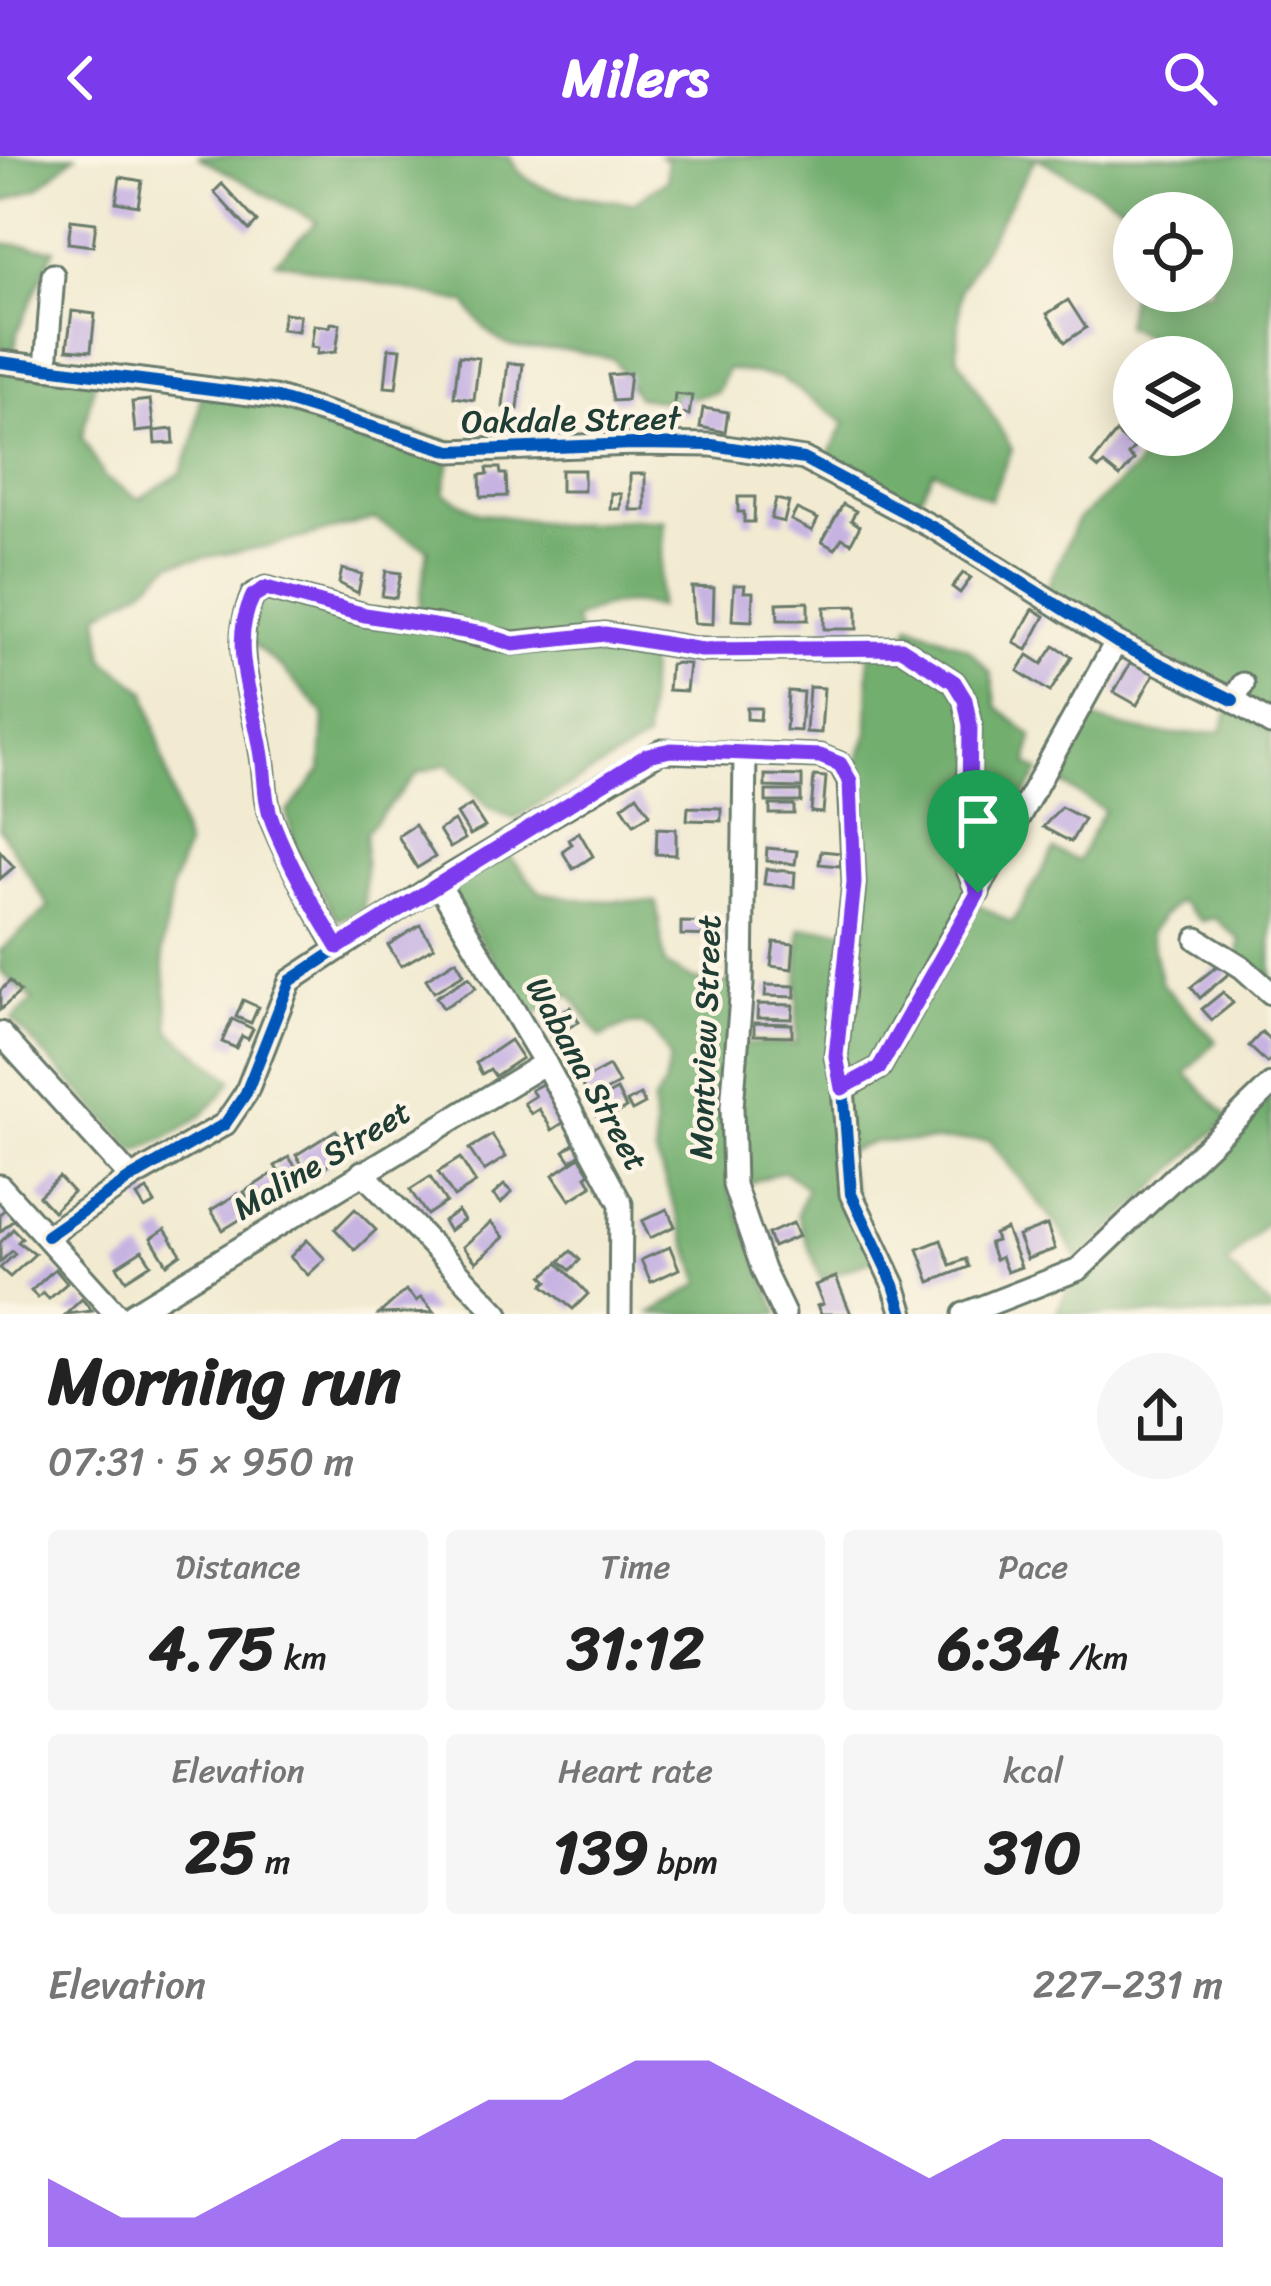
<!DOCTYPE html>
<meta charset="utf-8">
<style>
body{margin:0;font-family:Sriracha,sans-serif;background:#f6f6f6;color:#222;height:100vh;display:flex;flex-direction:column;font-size:45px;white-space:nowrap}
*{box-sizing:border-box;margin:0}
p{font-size:39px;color:#767676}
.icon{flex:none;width:66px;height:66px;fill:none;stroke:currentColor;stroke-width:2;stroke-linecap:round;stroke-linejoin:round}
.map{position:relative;height:1158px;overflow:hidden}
.details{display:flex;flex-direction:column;background:#fff;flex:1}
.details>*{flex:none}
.controls{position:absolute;left:1113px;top:36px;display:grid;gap:24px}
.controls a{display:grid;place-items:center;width:120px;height:120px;border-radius:50%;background:#fff;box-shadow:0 6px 30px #0003;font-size:60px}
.pin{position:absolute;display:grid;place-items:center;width:102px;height:102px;color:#fff;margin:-123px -51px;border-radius:50% 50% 50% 0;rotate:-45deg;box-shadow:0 0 12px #0007}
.pin .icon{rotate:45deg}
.round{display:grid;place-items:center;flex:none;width:126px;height:126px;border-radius:63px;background:#f6f6f6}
.overview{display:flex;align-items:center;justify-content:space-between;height:204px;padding:0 48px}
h1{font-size:66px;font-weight:700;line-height:90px}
.stats{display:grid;grid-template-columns:repeat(3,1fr);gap:18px;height:204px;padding:12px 48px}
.stats div{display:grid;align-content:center;border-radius:12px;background:#f6f6f6;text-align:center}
.stats b{font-size:60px;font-weight:700}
.stats small{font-size:33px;font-weight:400}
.stats p{font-size:33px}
.chart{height:336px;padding:24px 48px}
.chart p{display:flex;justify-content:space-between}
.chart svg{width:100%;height:216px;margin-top:12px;fill:#7c3aed;opacity:.7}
header{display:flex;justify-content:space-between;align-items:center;height:156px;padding:0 48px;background:#7c3aed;color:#fff;font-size:54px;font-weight:700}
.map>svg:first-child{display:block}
.forest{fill:#72ae6e;stroke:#487651;stroke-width:3}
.building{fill:#c6b3e2}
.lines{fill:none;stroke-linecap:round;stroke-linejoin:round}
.minor-casing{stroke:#697a6b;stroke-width:27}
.minor{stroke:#fff;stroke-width:21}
.cycleway-casing{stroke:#fcf5e5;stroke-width:20}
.cycleway{stroke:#0057b8;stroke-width:12}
.route-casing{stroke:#fff;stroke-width:24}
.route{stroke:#7c3aed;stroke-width:15}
.labels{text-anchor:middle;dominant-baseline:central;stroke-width:9;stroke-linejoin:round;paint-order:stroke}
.street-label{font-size:33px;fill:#1f3d34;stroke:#fcf5e5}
</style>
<header><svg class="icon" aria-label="back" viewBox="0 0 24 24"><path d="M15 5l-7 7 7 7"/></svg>Milers<svg class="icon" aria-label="search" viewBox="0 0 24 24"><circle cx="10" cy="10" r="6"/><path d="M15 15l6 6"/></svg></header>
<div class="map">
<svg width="1271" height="1158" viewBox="0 0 1271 1158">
<rect width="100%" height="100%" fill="#fcf5e5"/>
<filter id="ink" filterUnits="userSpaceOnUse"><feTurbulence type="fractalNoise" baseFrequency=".00833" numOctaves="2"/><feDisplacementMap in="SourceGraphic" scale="24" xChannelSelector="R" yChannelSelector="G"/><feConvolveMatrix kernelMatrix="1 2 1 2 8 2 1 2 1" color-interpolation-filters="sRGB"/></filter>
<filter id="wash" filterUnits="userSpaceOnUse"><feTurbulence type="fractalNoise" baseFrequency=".004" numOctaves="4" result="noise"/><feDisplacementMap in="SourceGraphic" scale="48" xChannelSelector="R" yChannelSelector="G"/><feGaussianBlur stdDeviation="2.7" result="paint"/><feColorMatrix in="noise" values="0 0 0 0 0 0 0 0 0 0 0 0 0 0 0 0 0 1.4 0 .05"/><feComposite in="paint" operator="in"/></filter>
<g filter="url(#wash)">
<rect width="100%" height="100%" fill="#f2ebd2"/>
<g class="forest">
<path d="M0 0H75L38 32 0 47Z"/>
<path d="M197 0H510C525 43 595 41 633 47L667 24V4L660 0H1271V556L1120 479 1046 434 1077 365 1135 313 1155 279H1212V201H1175L1173 194 1125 170 1134 117V135H1212V57H1136L1036 1 961 133 957 200 1012 293 990 344 934 314 912 356 824 307 845 267 781 222 727 213 717 236 673 246 637 241 614 203C598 200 581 195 565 194 510 190 500 199 466 147L276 105 317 66Z"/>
<path d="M0 87 54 93 17 177 15 194 0 192Z"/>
<path d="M0 213 95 224 82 281 105 322 139 343 181 317 195 281 203 225 453 287 444 337 479 357 562 369 635 363 665 365 658 451C623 444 606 447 574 464L586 493 649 503 646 584 514 663 488 651 447 608 418 617 366 676 364 752 338 764 295 691 287 657 321 615 324 558 283 513 244 480 267 435 416 471 428 393 374 363 270 390 172 407 143 433 99 458 104 503 146 536 186 692 172 730 162 794 170 875 232 924C208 962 177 979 136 995L12 864 33 844 0 815V795L49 751 0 673Z"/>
<path d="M910 468 968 492 991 517 997 551 1032 580 1028 608 1039 615 967 743 1012 767 1054 694 1078 705 1104 654 1051 621 1083 559C1129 576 1173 583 1221 575L1230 550 1271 575V831L1238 802 1240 784 1215 762 1201 765 1179 745 1163 759 1150 778 1162 828 1216 885 1186 917 1229 962 1078 1104 1061 1075 989 984 874 986 842 997 876 1103 821 1123 797 1058 807 1032 784 1015 729 1034 779 1158H651L701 1127 656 999 653 947 664 929 670 902C651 865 637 859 601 882L570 838 529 861 448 733 508 698 540 736 584 744 656 746 665 808 694 824 735 827 731 888H796L800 772 859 774 863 696 855 611 868 577 869 492H901Z"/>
<path d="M1271 940V1062L1227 1108 1271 1153V1158H1056L1072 1123Z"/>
</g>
<g id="blocks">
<g class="building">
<path d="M120 21 142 25 138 50 116 46Z"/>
<path d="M222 28 257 66 249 74 214 36Z"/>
<path d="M1125 62 1134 67V85L1118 77Z"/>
<path d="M71 64 96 67 93 90 68 87Z"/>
<path d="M1068 144 1086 172 1065 186 1047 158Z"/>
<path d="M72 155 95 158 91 195 67 193Z"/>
<path d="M284 157 300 159 298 175 281 173Z"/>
<path d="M331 167 340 168 336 196 317 198 318 192 311 191 314 169 330 171Z"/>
<path d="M389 192 401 193 396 232 385 231Z"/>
<path d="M459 200 479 202 474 244 454 241Z"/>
<path d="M508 207 523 208 518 253 503 251Z"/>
<path d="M630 217 627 244 613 245 608 219Z"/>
<path d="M675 238 692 240 689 259 673 257Z"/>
<path d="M150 244 154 274 135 276 132 246Z"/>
<path d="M703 252 728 256 725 276 700 271Z"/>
<path d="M173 273 174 287 155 288 154 275Z"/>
<path d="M1116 277 1134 292 1128 299 1134 304 1120 321 1104 308 1099 313 1092 307Z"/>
<path d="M487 312H500L501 318H506L507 340 481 341 480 319 488 318Z"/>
<rect x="561" y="314" width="23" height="21"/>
<rect x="630" y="318" width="15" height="36"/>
<path d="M611 337 621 338 620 353H610Z"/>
<path d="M738 341H755L754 366H744V356H738Z"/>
<path d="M776 343 789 346 784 366 771 363Z"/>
<path d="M843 348 856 355 851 364 860 370 851 387 842 382 835 393 822 386Z"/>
<path d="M797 353 818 363 812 375 791 364Z"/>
<path d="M342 413 362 418 358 437 339 427Z"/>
<path d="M386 415 401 417 396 442 382 440Z"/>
<path d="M963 417 971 422 960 437 952 431Z"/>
<path d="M734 429H745L744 436H753L752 465 732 464Z"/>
<path d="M692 431 714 432 713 468 694 467Z"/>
<path d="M808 446V464H778L777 447Z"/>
<path d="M857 450V473H824V451Z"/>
<path d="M1033 453 1045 460 1027 494 1014 487Z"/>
<path d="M1054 490 1072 501 1050 536 1018 515 1028 499 1042 508Z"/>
<path d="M1132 504 1155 516 1137 549 1114 536Z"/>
<path d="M677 507 689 508 686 535 668 534 670 509Z"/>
<path d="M809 531 824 532 821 577 806 576Z"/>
<path d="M788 535 803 536 800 575 786 574Z"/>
<path d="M747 552H761L760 564 747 563Z"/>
<path d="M765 619 802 620V632L765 631Z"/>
<path d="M814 620 826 621 823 657 811 656Z"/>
<rect x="766" y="635" width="35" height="11"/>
<path d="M637 639 650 658 634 668 622 650Z"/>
<path d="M471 649 485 671 470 679 457 658Z"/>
<rect x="770" y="649" width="24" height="9"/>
<path d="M688 651 721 652V665L687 664Z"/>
<path d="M1061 651 1084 663 1071 686 1043 671Z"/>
<path d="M454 665 465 683 450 692 439 674Z"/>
<path d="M415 669 435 701 417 712 398 680Z"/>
<path d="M657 672 676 673V699L656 698Z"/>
<path d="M579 676 593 700 573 713 562 695 572 688 568 683Z"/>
<path d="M767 692 797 695 795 708 766 705Z"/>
<path d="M0 695 14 711 0 723Z"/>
<path d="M821 695 842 697 840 710 819 708Z"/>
<path d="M766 713 795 716 794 731 764 728Z"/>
<path d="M681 766 721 767V780L681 779Z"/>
<path d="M420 769 434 791 401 810 388 789Z"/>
<path d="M774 786 794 788 792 813 771 810Z"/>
<path d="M456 804 464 818 434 836 426 823Z"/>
<path d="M1223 805 1232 815 1200 842 1191 831Z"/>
<path d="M469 821 476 832 443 852 436 841Z"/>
<path d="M10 825 20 836 0 854V835Z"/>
<path d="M766 829 795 830V841L765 840Z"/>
<path d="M1223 836 1233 847 1212 864 1202 853Z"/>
<path d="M243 844 258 851 251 867 236 861Z"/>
<path d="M758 848 793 849 792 863 757 862Z"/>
<path d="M570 851 579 866 551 881 543 866Z"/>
<path d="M232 863 253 873 248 883 242 880 236 892 222 886Z"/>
<path d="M754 867 792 868V880L754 879Z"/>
<path d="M1262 876 1271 885V903L1267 907 1249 890Z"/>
<path d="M510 884 522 902 495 920 490 913 482 918 476 907Z"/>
<path d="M609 910 619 928 590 943 580 926Z"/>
<path d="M542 928 566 965 552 974 539 953 531 958 524 947 535 940 531 934Z"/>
<path d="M617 934 626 952 601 966 591 948Z"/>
<path d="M640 939 645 948 632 955 627 946Z"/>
<path d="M336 974 348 993 311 1022 296 999Z"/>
<path d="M492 979 506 1001 484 1015 469 993Z"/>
<path d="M576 986 583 996 571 1005 564 995Z"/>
<path d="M289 1001 304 1024 289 1033 275 1010Z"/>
<path d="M580 1001 590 1017 586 1020 592 1030 570 1044 553 1019Z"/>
<path d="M460 1002 476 1027 454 1041 438 1016Z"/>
<path d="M272 1018 283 1036 255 1054 244 1036Z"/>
<path d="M59 1021 73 1036 53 1055 39 1040Z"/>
<path d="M430 1021 446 1046 427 1059 410 1034Z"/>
<path d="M504 1029 512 1036 501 1047 493 1039Z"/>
<path d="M147 1034 155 1047 145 1053 137 1040Z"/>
<path d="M237 1038 249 1058 223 1074 211 1054Z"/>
<path d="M5 1053 15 1063 0 1076V1058Z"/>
<path d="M355 1053 376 1074 355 1094 335 1073Z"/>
<path d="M667 1053 675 1070 650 1082 642 1065Z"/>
<path d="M458 1055 464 1064 449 1075 443 1065Z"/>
<path d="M491 1066 504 1081 476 1106 463 1091Z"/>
<path d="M793 1067 799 1080 773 1091 768 1078Z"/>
<path d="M1047 1069 1055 1093 1027 1103 1018 1080Z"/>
<path d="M13 1073 22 1082 18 1086 35 1098 10 1121 0 1112 15 1098 12 1095 0 1106V1087Z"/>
<path d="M165 1073 181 1098 167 1108 151 1082Z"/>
<path d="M1006 1073 1021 1111 1007 1116 1001 1101 995 1104 989 1087 996 1085 994 1078Z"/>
<path d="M307 1084 325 1103 308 1119 290 1101Z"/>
<path d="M941 1084 950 1109 966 1103 969 1111 930 1126 918 1093Z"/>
<path d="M670 1091 679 1113 651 1126 641 1104Z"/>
<path d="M142 1094 151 1108 126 1124 117 1110Z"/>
<path d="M571 1095 580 1104 570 1114 560 1105Z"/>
<path d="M558 1107 588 1138 573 1153 543 1129 548 1125 543 1120Z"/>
<path d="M55 1113 67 1127 49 1143 43 1137 38 1142 31 1135Z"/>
<path d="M836 1121 851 1158H821L817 1150 823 1148 815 1129Z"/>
<path d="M406 1134 417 1145 421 1141 434 1156 379 1158Z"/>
<path d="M82 1143 92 1155 66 1158Z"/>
</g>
</g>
</g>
<g filter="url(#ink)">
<use href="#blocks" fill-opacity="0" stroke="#697a6b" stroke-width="3"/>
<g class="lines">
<defs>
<g id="minor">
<path d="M0 206 274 241 451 295 634 288 712 289 804 303 938 374 1116 486 1233 544"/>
<path d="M46 212 53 119"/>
<path d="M1243 528 1233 544 1271 568"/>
<path d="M745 597 742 829 732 951 734 1029 763 1114 784 1158"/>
<path d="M438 727 545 907 621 1048 620 1158"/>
<path d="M1197 783 1242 811 1271 837"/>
<path d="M337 791C314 751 291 711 273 667 263 643 266 619 261 594 253 543 229 490 253 439L266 432 365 459 434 469 513 487 605 478 702 494 901 492 954 526 965 544 970 569 967 711 978 737"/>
<path d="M0 877 131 1022"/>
<path d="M843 932 879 912 1116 486"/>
<path d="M362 1016 498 1158"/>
<path d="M0 1030 116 1158"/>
<path d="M47 1080 131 1022 225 968 246 937 290 825 438 727 661 595 820 600 840 608 849 625 854 727 836 900 843 932 851 1038 894 1129 903 1158"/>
<path d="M132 1158 545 907"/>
<path d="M964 1158 1079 1113 1271 929"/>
</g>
</defs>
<use href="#minor" class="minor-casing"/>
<use href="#minor" class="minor"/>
<defs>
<g id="cycleway">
<path d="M0 206 274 241 451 295 634 288 712 289 804 303 938 374 1116 486 1233 544"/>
<path d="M47 1080 131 1022 225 968 246 937 290 825 438 727 661 595 820 600 840 608 849 625 854 727 836 900 843 932 851 1038 894 1129 903 1158"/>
</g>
</defs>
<use href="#cycleway" class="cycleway-casing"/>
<use href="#cycleway" class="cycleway"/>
</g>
</g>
<g class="lines" filter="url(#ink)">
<defs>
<path id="route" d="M266 432 365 459 483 478 513 488 605 478 702 494 901 492 954 526 965 544 970 569 968 711 978 737 879 912 842 932 836 900 854 727 850 625 840 608 820 600 671 594 648 599 338 791C314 751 290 711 273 667 263 643 266 619 261 594 253 543 228 489 253 440Z"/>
</defs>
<use href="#route" class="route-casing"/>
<use href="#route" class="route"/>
</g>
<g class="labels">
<g class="street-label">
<text transform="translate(571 264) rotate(-1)">Oakdale Street</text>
<text transform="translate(705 881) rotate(-88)">Montview Street</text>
<text transform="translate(587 918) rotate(61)">Wabana Street</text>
<text transform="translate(322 1004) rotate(-31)">Maline Street</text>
</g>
</g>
</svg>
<div class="controls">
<a><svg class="icon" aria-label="locate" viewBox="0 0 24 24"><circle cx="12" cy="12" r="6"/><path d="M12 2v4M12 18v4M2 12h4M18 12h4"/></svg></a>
<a><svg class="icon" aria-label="layers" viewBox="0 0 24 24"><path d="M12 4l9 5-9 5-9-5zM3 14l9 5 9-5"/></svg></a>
</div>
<div class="pin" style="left:978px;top:737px;background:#1e9e55"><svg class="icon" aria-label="arrive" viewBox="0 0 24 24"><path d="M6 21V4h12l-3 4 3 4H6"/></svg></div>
</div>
<section class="details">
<div class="overview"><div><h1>Morning run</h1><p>07:31 · 5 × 950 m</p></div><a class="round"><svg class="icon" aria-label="share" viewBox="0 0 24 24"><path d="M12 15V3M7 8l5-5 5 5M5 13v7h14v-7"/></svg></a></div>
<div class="stats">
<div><p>Distance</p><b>4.75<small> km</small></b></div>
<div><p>Time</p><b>31:12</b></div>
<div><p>Pace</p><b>6:34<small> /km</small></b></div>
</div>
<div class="stats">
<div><p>Elevation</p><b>25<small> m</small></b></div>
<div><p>Heart rate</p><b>139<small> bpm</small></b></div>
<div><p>kcal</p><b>310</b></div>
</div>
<div class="chart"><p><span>Elevation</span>227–231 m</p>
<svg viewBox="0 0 160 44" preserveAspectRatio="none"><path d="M0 44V30L10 38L20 38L30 30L40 22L50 22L60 14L70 14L80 6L90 6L100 14L110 22L120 30L130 22L140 22L150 22L160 30V44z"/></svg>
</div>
</section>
